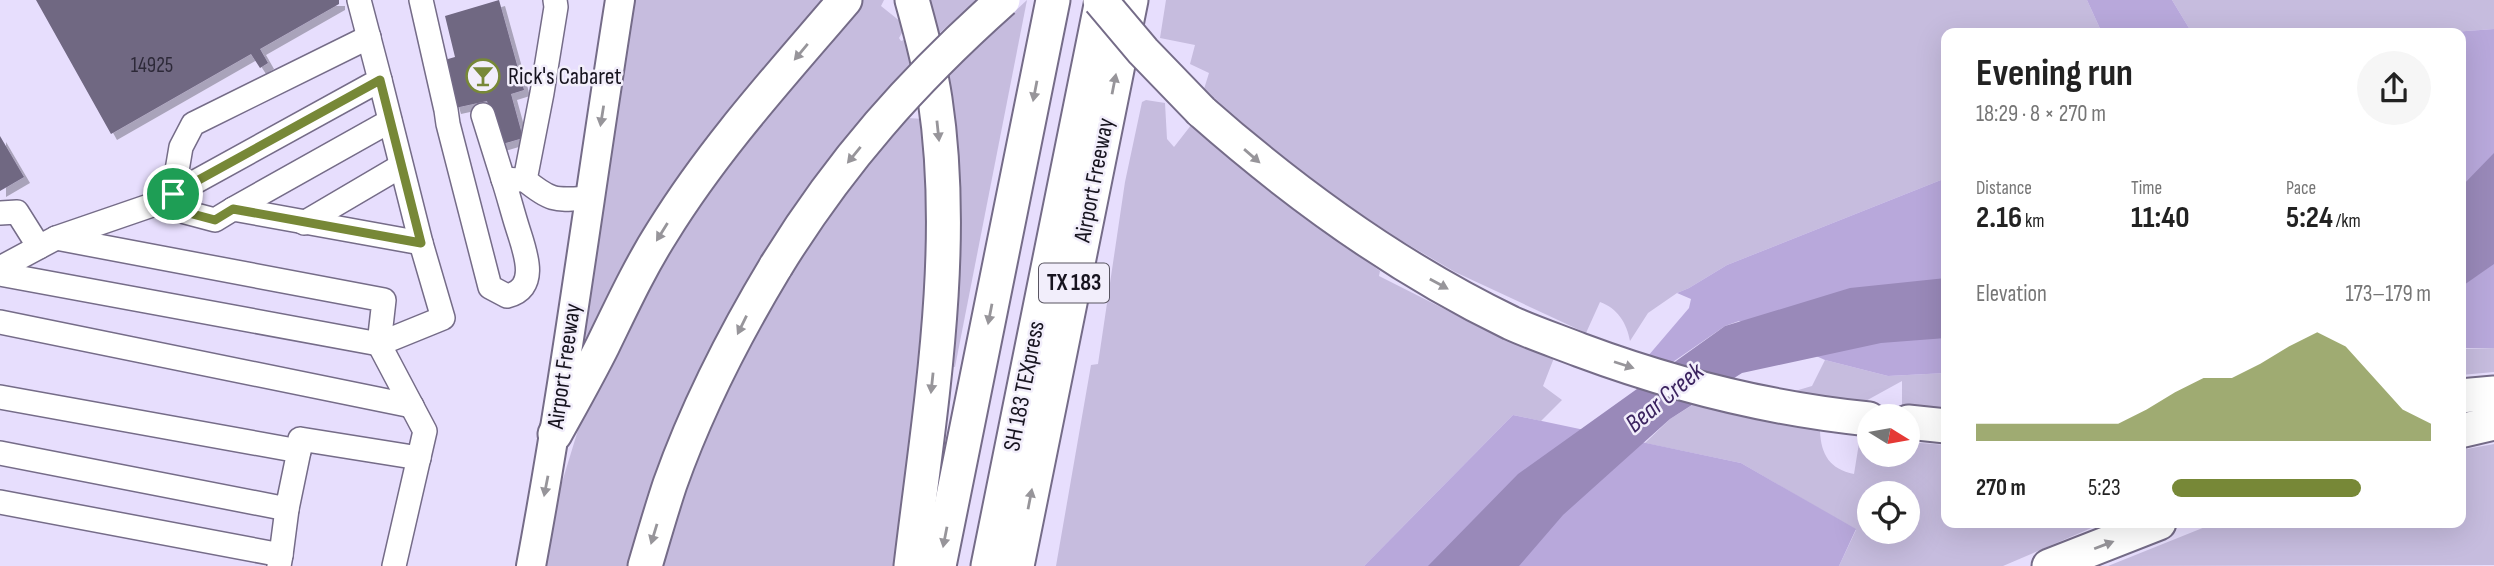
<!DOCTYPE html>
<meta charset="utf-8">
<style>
body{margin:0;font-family:"Sofia Sans Condensed",sans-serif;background:#f6f6f6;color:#222;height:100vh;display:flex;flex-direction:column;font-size:26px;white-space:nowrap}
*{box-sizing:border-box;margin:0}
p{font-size:23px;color:#767676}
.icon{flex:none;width:38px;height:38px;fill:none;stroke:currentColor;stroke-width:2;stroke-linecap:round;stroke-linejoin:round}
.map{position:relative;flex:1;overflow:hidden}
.details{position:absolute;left:1941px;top:28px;width:525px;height:500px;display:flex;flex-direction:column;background:#fff;border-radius:14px;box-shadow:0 7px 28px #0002}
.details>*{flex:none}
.needle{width:46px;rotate:101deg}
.tools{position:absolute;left:1857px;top:404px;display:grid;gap:14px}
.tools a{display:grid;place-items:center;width:63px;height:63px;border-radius:50%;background:#fff;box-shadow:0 7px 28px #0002;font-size:35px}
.pin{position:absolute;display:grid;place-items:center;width:60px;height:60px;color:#fff;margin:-30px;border:4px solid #fff;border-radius:50%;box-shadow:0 2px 7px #0007}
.round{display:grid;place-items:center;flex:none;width:74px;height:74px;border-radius:37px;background:#f6f6f6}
.headline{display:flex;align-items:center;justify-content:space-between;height:119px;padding:0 35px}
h1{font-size:38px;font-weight:700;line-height:52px}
.stats{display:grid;grid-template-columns:repeat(3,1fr);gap:10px;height:119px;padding:7px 35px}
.stats div{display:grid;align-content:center}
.stats b{font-size:30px;font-weight:700}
.stats small{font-size:19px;font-weight:400}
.stats p{font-size:19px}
.chart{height:196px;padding:14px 35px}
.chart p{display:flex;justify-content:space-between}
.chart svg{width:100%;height:126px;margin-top:7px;fill:#778837;opacity:.7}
ul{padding:0 35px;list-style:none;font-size:23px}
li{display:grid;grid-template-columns:112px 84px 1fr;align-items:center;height:52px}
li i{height:18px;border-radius:9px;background:#778837}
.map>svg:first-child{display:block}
.green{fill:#c6bcde;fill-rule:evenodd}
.forest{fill:#b8a8db}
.water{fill:#9989b9}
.building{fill:#706782;filter:url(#shadow)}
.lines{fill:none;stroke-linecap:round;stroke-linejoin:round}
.minor-casing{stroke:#756c88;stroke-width:26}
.major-casing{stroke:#756c88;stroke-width:32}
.highway-casing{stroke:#756c88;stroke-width:37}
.minor{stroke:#fff;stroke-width:23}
.major{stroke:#fff;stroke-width:28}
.highway{stroke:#fff;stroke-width:33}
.highway-bridge-casing{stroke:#756c88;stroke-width:37;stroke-linecap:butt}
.highway-bridge{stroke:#fff;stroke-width:33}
.oneway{fill:#97959a}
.route-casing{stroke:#fff;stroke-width:14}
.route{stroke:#778837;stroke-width:9}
.labels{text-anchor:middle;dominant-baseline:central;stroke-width:5;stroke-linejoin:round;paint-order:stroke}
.number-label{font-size:21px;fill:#2d2938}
.shield{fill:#f2eefb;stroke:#595561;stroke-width:2}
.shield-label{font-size:23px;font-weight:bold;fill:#17141f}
.poi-label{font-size:24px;fill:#17141f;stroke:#f2eefb;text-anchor:start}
.street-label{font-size:24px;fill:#17141f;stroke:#f2eefb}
.water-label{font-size:26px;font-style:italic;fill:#3b235f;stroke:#f2eefb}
</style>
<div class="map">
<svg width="2494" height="566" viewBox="0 0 2494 566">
<defs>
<filter id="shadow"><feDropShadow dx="6" dy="6" stdDeviation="0" flood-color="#0004"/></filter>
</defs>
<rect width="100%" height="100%" fill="#e7defd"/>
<g class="green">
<path d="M631 0H826L585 358 575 360Z"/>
<path d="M853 0H884L881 6 906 26 899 38 901 41 907 39 912 61C779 209 679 372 629 566H545L559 492 582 417 650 265Z"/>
<path d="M925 0H977L935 37Z"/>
<path d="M1027 0 955 367 948 366 944 77Z"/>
<path d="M1166 0H2087L2102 33H1946V178L1727 265 1689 288 1677 293 1648 313 1630 341C1627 323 1617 308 1600 302L1586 333 1455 272 1402 241 1306 178 1204 89 1209 73 1190 64 1195 45 1160 38Z"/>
<path d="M2172 0H2494V29L2439 33H2192Z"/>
<path d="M1146 100 1165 103 1167 139 1174 147 1192 124 1288 203 1380 271 1379 276 1486 330 1554 358 1543 386 1562 400 1541 421 1513 415 1364 566H1056L1091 365 1098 364 1125 182 1142 102Z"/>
<path d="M908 118 924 119 933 268 900 566H663C707 402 792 242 908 118Z"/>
<path d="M2494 348V372L2461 375 2460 349Z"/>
<path d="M1825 360 1888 376 1946 373V408L1902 407V381L1862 403 1795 391 1812 386Z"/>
<path d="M1694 404 1820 431C1821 455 1830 469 1854 474L1860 437 1869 438V455H1908V442L1946 445V523H2103L2003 566H1839L1856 530 1741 463 1645 443 1670 419ZM1869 494H1908V532H1869Z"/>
<path d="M2494 444V565L2108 566 2215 523H2460L2461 450Z"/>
</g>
<g class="forest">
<path d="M2087 0H2172L2192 33H2102Z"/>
<path d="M2494 29V348H2461L2460 33H2439Z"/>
<path d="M1946 178V373L1888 376 1825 360 1739 321 1725 326 1670 364 1648 356 1689 308 1691 299 1677 293 1689 288 1727 265Z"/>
<path d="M1513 415 1741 463 1856 529 1839 566H1364Z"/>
</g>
<g class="water">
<path d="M2494 153V264L2461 287V187Z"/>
<path d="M1946 278V338L1881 343 1742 373 1670 419 1563 515 1519 566H1428L1518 474 1725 326 1850 288Z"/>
</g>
<g class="building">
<path d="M36 0H339V4L260 49 268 63 260 68 251 54 111 134Z"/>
<path d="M499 0 524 90 511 94 523 138 499 145 487 101 455 108 441 61 455 57 445 16Z"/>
<path d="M0 136 24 177 0 191Z"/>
</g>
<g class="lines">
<defs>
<g id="minor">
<path d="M421 0 446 110 448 124 490 287 507 296C541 288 524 249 517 226 512 210 508 194 503 179"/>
<path d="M555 0 556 7 542 93 525 180C552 202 555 200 589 198"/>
<path d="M380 80 421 243 443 318 379 344 425 431 394 566"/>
<path d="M483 115 503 179 519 180"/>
<path d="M173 194 181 147 193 124 369 37"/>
<path d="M155 204 215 220 233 209 421 243"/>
<path d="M233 209 390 121"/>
<path d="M0 213 17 212 39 247"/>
<path d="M304 223 401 166"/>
<path d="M0 268 56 238 155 204 380 80 359 0"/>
<path d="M0 274 379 344 384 300 56 238"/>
<path d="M0 322 412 406"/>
<path d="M0 397 299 451 287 509 0 453"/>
<path d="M299 451 300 439 419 458"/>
<path d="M0 502 281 555 279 566"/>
<path d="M281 555 287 509"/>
</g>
<path id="major" d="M531 566C566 378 590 189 620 0"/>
<g id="highway">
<path d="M1201 111C1295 194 1397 268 1511 323 1533 333 1557 341 1580 350 1674 385 1770 409 1869 419"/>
<path d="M2460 396 2494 393"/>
<path d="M1908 422 1946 426"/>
<path d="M2460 431 2494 423"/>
<path d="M555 434C571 405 588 375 603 345 622 306 640 267 663 231 715 147 781 75 845 0"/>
<path d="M645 566C653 539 661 511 670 484 697 408 735 334 776 266"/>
<path d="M911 566C929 414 958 251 935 99 930 66 921 32 912 0"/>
<path d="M939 566 1053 0"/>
<path d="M988 566 1102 0"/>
<path d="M1017 566 1131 0"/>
<path d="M2049 566 2159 523"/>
</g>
</defs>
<use href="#minor" class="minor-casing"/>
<use href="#major" class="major-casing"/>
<use href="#highway" class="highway-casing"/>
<use href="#minor" class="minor"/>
<use href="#major" class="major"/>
<use href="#highway" class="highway"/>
<defs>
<g id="highway-bridge">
<path d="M1100 0 1143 51 1201 111"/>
<path d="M776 266C840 162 912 81 1003 0"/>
</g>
</defs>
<use href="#highway-bridge" class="highway-bridge-casing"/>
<use href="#highway-bridge" class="highway-bridge"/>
</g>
<defs><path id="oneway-solid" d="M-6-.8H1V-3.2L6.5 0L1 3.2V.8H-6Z" transform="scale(1.75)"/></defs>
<g class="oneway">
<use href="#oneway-solid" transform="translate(801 52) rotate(130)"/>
<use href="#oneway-solid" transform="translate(1114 84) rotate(-79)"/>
<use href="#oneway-solid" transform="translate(1035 91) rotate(101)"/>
<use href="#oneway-solid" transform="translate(602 116) rotate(99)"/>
<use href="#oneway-solid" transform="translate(938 131) rotate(84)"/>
<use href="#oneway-solid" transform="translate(854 155) rotate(129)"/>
<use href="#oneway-solid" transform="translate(1252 156) rotate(41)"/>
<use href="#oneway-solid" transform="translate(662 232) rotate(122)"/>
<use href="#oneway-solid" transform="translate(1439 284) rotate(29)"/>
<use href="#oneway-solid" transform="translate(990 314) rotate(101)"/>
<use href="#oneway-solid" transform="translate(742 325) rotate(116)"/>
<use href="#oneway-solid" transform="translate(1624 365) rotate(18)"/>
<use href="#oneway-solid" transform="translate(932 383) rotate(96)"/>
<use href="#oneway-solid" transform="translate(546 486) rotate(101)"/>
<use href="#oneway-solid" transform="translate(1030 499) rotate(-79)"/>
<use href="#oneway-solid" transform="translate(654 534) rotate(107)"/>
<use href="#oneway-solid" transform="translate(945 537) rotate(101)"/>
<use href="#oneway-solid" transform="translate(2104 545) rotate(-21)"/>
</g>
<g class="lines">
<defs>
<path id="route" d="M380 80 421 243 233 209 215 220 155 204Z"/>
</defs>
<use href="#route" class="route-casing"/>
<use href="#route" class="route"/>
</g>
<defs>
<symbol id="bar-ring" viewBox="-11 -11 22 22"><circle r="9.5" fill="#f2eefb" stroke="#778837" stroke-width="1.5"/><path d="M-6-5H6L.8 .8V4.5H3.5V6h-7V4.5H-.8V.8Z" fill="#778837"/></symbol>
</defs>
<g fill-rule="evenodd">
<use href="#bar-ring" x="464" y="57" width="38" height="38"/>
</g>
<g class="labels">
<g class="number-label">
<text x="152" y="65">14925</text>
</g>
<rect class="shield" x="1039" y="263.5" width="70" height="39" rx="5"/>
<g class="shield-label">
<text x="1074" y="283">TX 183</text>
</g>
<g class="poi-label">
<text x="508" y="76">Rick's Cabaret</text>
</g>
<g class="street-label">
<text transform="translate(1094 180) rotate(-79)">Airport Freeway</text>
<text transform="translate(564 366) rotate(-82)">Airport Freeway</text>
<text transform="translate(1024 386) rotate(-79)">SH 183 TEXpress</text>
</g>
<g class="water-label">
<text transform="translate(1665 398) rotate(-40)">Bear Creek</text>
</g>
</g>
</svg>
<div class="tools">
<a><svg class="needle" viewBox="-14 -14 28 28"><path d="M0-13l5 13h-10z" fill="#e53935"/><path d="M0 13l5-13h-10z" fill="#767676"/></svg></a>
<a><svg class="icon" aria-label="locate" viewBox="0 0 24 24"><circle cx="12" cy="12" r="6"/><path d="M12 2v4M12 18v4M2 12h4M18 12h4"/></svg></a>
</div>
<div class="pin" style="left:173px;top:194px;background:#1e9e55"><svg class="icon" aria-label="arrive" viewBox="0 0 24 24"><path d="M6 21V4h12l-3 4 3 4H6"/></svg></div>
<section class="details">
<div class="headline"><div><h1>Evening run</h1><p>18:29 · 8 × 270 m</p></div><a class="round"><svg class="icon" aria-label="share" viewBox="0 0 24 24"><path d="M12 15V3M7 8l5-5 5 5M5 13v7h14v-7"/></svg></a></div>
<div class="stats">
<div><p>Distance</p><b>2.16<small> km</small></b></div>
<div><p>Time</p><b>11:40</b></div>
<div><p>Pace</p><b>5:24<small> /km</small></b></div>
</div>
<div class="chart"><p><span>Elevation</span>173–179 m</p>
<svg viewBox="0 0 160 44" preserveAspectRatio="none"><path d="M0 44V38L10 38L20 38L30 38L40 38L50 38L60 33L70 27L80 22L90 22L100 17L110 11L120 6L130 11L140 22L150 33L160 38V44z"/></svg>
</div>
<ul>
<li><b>270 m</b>5:23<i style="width:73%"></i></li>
</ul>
</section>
</div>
